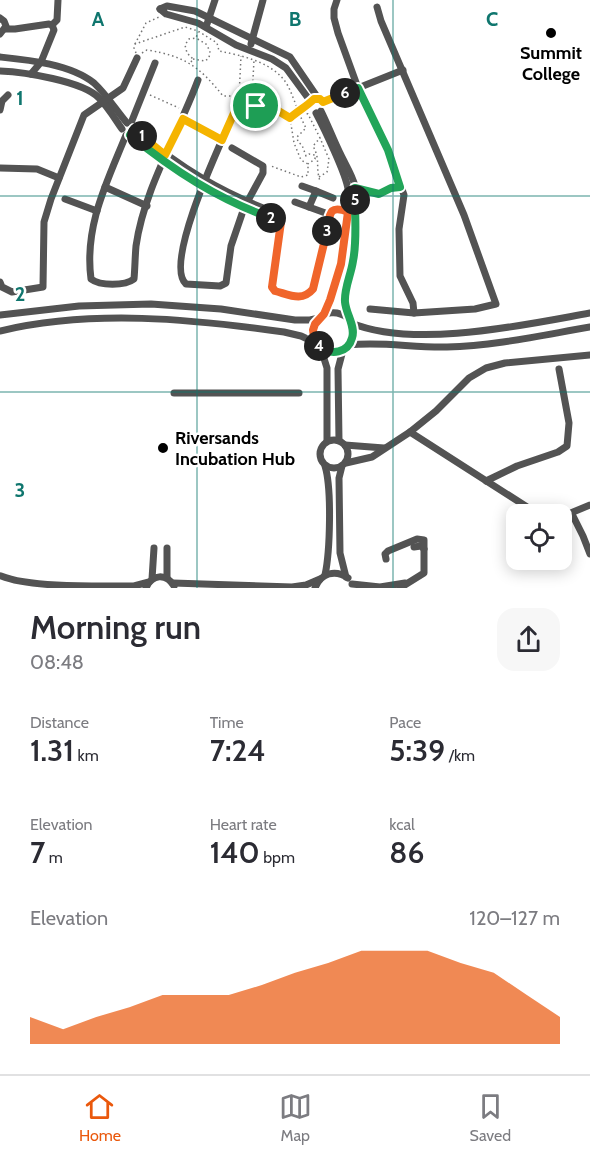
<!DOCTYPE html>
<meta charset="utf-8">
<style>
body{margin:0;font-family:Cabin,sans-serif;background:#f7f7f7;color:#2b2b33;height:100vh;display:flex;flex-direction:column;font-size:22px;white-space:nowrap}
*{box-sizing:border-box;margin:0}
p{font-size:20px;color:#7c7c81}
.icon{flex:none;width:33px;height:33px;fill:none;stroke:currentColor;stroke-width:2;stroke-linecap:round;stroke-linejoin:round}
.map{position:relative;height:588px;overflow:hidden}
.sheet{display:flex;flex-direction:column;background:#fff;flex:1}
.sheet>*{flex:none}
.fabs{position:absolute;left:506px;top:504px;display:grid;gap:12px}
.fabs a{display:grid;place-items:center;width:66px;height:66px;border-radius:12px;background:#fff;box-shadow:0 3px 15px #0003;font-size:30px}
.pin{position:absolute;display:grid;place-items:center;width:51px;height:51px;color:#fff;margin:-26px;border:3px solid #fff;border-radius:50%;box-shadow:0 2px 6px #0007}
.km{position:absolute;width:30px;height:30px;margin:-15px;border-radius:50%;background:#222;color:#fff;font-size:16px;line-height:30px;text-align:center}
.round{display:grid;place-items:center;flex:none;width:63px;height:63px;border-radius:18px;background:#f7f7f7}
.head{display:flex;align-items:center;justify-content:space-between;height:102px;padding:0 30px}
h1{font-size:33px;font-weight:600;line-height:45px}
.stats{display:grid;grid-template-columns:repeat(3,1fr);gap:9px;height:102px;padding:6px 30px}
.stats div{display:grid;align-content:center}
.stats b{font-size:30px;font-weight:600}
.stats small{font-size:16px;font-weight:400}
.stats p{font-size:16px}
.chart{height:168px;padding:12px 30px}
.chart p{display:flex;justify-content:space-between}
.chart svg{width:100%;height:108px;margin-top:6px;fill:#ea580c;opacity:.7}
.dock{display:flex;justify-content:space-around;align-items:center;height:84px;border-top:2px solid #e1e1e2;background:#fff;font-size:16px;color:#7c7c81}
.dock a{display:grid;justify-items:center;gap:3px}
.dock .current{color:#ea580c}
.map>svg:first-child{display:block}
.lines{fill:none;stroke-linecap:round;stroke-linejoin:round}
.path{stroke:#757575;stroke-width:1.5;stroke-dasharray:1.5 3;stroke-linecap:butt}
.minor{stroke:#535353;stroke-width:7}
.split-1-casing{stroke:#fff;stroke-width:12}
.split-2-casing{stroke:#fff;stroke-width:12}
.split-3-casing{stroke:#fff;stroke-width:12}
.split-4-casing{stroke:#fff;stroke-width:12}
.split-5-casing{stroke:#fff;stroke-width:12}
.split-6-casing{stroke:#fff;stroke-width:12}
.split-7-casing{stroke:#fff;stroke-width:12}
.split-1{stroke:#f5b400;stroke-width:8}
.split-2{stroke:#22a559;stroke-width:8}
.split-3{stroke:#f0652b;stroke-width:8}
.split-4{stroke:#f0652b;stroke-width:8}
.split-5{stroke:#22a559;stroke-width:8}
.split-6{stroke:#22a559;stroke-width:8}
.split-7{stroke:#f5b400;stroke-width:8}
.grid{fill:none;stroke:#0f766e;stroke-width:1.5;stroke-opacity:0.55}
.poi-dot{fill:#000;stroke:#fff;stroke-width:2}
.labels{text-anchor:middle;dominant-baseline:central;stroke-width:5;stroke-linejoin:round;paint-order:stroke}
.poi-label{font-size:18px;font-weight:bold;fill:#000;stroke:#fff}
.grid-label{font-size:20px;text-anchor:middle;font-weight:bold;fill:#0f766e;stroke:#fff;stroke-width:5;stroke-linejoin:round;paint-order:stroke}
</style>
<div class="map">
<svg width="590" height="588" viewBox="0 0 590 588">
<rect width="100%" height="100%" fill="#fff"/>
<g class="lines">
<g class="path">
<path d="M135 44 146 23 159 17"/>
<path d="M136 53 134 48 135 44 185 27 198 31 217 43 219 51C244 56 277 63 289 88 295 101 299 115 306 128L297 137 298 142 302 145 306 156 309 154 315 155V159L308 164"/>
<path d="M142 53 147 50C185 56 200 67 223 96H239L256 106H270L290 118 294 143 301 160 308 164V175L301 177 271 166"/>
<path d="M193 59 205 61 209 58 210 51 206 44 196 38"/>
<path d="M191 62 193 59 187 53 185 45 189 39 196 38 198 32"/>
<path d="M150 95 179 108"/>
<path d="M239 97 241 56"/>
<path d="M247 101 252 97 254 60"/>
<path d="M298 111 308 114 320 138 313 146C321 161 315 166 320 181"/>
<path d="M290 117 306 107"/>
<path d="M186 121 216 137"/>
<path d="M319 177 327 172 329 159 320 138"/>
<path d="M361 189 379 194 393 188"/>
</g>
<g class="minor">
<path d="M337 0 334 9V18L338 33 358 88 388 150 404 195 399 229 400 276 413 303 414 313 475 309 496 304 464 215 381 21 377 7"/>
<path d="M160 9 167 6 195 11 290 57 318 98"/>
<path d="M160 9 166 14 198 23 236 45 272 59 286 68 311 102"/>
<path d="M0 18 4 21 6 26 0 34"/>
<path d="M52 25 57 20 58 0"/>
<path d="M206 27 215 0"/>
<path d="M5 29H15L49 24 52 25 54 30 41 62 31 74"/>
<path d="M251 44 263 0"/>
<path d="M0 57C29 60 70 64 94 83 106 94 116 110 127 123"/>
<path d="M0 71C24 72 83 81 99 98 108 107 115 119 122 129"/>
<path d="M323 102 403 70"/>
<path d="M0 110 2 101 8 95"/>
<path d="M321 111C328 125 333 139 340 153 345 164 352 174 355 186 357 200 356 244 354 259 352 272 346 285 345 299 345 313 356 327 352 338 348 352 330 357 319 346 301 329 325 301 348 318"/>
<path d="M316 113C324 128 346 174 348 189 353 222 338 284 324 314"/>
<path d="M131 123 155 63"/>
<path d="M134 129C182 169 221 193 279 214L281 222 272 287 275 291C290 295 302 302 313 289L331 211 338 208 355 212"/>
<path d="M126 135C107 182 84 226 91 279 100 286 125 286 134 279 135 268 135 257 136 246 144 189 178 134 198 80"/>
<path d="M131 135C165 163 200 187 241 207 254 213 268 215 281 222"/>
<path d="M232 148 263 166V173L244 208 231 246 226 283 220 286 186 284C162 263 226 132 238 104"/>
<path d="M0 168 37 169 59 178"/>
<path d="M302 186 316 191 309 207"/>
<path d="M105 187 147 206"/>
<path d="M316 191 333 198"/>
<path d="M65 199 97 211"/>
<path d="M295 202 331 215"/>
<path d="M0 282 2 287 12 292 43 287 44 222 51 199 84 115 123 88 137 58"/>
<path d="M370 309 414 313"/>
<path d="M0 315 79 306 151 304 221 309 295 320H310L319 318"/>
<path d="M351 323C415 349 523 325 590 313"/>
<path d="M0 331C93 309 191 319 284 332L301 336 316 343"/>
<path d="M349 345C381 341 414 348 447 347 495 346 543 335 590 327"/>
<path d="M321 349 327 368V441"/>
<path d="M174 393H299"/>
<path d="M410 432 538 514"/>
<circle cx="334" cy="454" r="14"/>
<path d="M339 441 338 369 343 350"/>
<path d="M345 445 384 448"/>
<path d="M346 463 372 457 410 432 436 411 469 378 486 368 505 363 590 355"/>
<path d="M342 466 339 478 340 553 346 577"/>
<path d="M486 481 517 466 558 452 567 446 569 423 559 369"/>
<path d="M572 514 583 536 590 554"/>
<path d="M561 517 590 505"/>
<path d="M414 547 421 546 424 549"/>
<path d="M167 548V578"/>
<path d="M386 559 385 554 388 551 417 539 424 540V573L400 588"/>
<path d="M325 575C330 552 332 489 325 466"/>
<path d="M1 576C30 588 99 586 134 586L149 582"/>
<path d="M152 579 154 548"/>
<path d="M173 583 292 587 306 585 320 579"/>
<path d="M352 584 380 587 405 583"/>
<path d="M146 588C152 574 166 573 174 586"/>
<path d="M315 588C321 573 335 569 348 578"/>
</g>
</g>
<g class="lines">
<defs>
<path id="split-1" d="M142 136 165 155 183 119 222 140 238 104 239 96 256 106"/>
<path id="split-2" d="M142 136 134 129 130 135C174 171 218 199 271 218"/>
<path id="split-3" d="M271 218 281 222 272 287 275 291C290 295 302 302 313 289L327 231"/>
<path id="split-4" d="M319 346 314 337 313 330 315 324 324 314 330 300 341 264 348 212C328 204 330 215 327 231"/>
<path id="split-5" d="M319 346C331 356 348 353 352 338 356 327 346 314 345 302 344 288 351 275 353 261 357 242 355 220 355 200"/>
<path id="split-6" d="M345 93 358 88 388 150 400 187 391 188 379 194 355 188V200"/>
<path id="split-7" d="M256 106H270L290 118C298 111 307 106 314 99H320L323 102 345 93"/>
</defs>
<use href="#split-1" class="split-1-casing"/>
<use href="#split-2" class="split-2-casing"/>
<use href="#split-3" class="split-3-casing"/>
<use href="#split-4" class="split-4-casing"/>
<use href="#split-5" class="split-5-casing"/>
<use href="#split-6" class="split-6-casing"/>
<use href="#split-7" class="split-7-casing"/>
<use href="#split-1" class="split-1"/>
<use href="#split-2" class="split-2"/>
<use href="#split-3" class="split-3"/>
<use href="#split-4" class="split-4"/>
<use href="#split-5" class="split-5"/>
<use href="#split-6" class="split-6"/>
<use href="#split-7" class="split-7"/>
</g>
<path class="grid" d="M197 0V588M393 0V588M0 196H590M0 392H590"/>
<g class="poi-dot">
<circle cx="551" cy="33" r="6"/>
<circle cx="163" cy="448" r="6"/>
</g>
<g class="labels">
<g class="poi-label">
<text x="551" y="53">Summit<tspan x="551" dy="21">College</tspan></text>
<text x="175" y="438" text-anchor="start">Riversands<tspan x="175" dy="21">Incubation Hub</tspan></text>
</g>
</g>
<g class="grid-label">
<text x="98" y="26">A</text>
<text x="295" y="26">B</text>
<text x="492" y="26">C</text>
<text x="20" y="105">1</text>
<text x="20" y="301">2</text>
<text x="20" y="497">3</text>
</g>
</svg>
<div class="fabs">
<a><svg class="icon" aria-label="locate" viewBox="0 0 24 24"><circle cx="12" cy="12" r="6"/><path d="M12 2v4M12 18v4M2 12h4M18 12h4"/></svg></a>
</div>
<div class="pin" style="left:256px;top:106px;background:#1e9e55"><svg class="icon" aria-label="arrive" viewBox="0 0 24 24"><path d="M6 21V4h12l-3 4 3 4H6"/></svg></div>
<b class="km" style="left:142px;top:136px">1</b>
<b class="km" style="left:271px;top:218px">2</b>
<b class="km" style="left:327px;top:231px">3</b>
<b class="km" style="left:319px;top:346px">4</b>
<b class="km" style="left:355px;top:200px">5</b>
<b class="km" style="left:345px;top:93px">6</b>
</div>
<section class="sheet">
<div class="head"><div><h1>Morning run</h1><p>08:48</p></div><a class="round"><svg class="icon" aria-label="share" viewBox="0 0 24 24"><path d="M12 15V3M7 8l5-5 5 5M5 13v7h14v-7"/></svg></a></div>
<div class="stats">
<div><p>Distance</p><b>1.31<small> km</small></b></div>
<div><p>Time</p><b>7:24</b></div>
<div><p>Pace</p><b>5:39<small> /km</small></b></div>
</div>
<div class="stats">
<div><p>Elevation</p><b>7<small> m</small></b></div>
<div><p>Heart rate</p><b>140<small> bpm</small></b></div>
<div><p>kcal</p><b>86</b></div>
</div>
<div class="chart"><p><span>Elevation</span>120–127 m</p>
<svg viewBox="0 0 160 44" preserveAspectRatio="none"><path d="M0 44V33L10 38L20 33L30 29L40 24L50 24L60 24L70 20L80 15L90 11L100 6L110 6L120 6L130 11L140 15L150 24L160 33V44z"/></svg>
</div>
</section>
<nav class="dock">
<a class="current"><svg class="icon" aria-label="home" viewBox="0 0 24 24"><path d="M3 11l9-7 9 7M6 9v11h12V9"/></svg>Home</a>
<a><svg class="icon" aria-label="map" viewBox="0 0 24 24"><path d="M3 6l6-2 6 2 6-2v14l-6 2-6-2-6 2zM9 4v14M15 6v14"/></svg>Map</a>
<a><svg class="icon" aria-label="saved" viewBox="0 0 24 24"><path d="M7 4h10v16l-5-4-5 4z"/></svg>Saved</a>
</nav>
